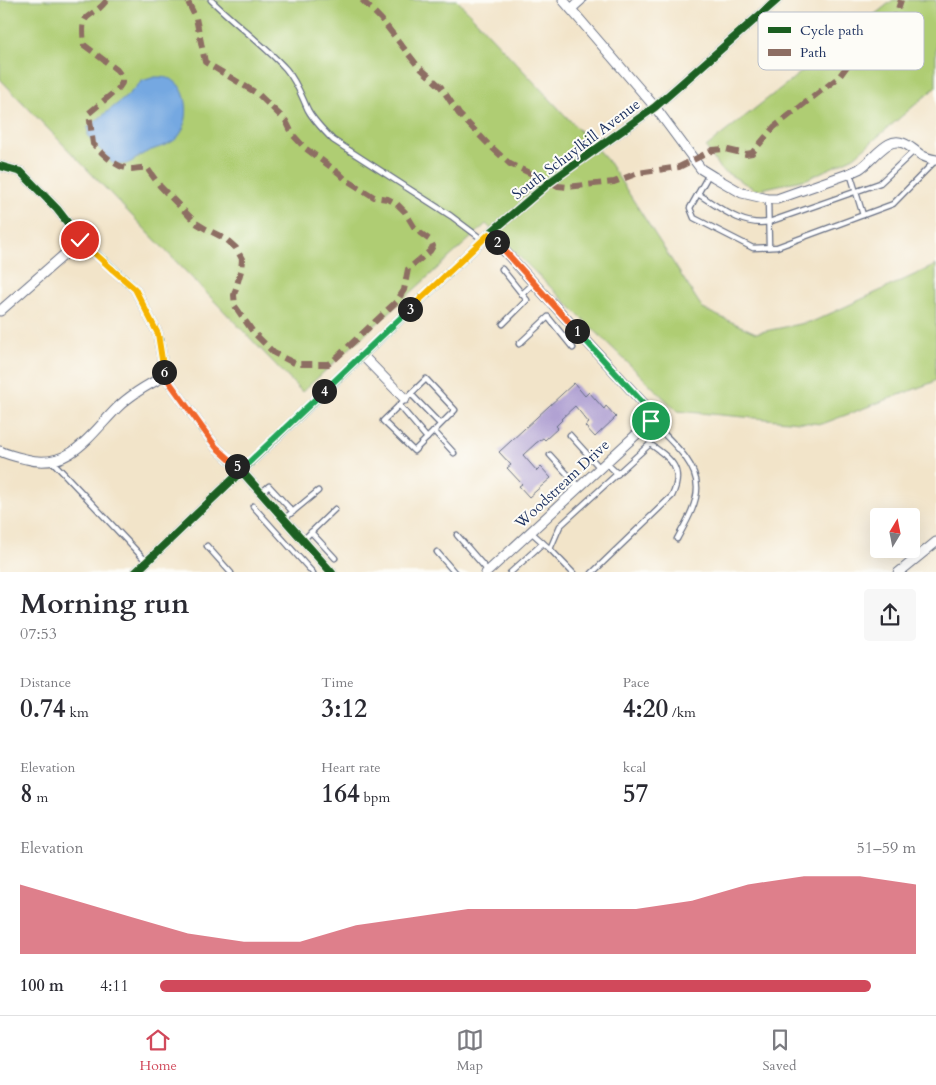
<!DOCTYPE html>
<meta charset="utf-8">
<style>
body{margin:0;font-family:Cardo,serif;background:#f7f7f7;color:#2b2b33;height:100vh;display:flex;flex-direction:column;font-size:19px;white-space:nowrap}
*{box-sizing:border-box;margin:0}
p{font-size:16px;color:#7c7c81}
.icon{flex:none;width:28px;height:28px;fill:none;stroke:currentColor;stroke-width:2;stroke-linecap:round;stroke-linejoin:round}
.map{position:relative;height:572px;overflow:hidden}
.sheet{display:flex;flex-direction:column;background:#fff;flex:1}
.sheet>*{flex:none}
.needle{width:32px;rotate:10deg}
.controls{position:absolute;left:870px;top:508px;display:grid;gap:10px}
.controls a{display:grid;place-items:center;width:50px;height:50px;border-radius:5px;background:#fff;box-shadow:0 5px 20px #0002;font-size:25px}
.pin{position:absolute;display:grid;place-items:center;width:42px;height:42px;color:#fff;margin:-21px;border:2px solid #fff;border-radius:50%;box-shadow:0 1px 5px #0007}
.km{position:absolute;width:25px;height:25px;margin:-12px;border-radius:50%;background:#222;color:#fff;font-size:14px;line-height:25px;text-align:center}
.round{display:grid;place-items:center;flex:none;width:52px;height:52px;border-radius:5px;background:#f7f7f7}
.head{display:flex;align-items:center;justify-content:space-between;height:85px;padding:0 20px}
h1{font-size:28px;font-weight:600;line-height:38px}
.metrics{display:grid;grid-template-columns:repeat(3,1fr);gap:8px;height:85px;padding:5px 20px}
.metrics div{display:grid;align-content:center}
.metrics b{font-size:25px;font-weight:600}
.metrics small{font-size:14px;font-weight:400}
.metrics p{font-size:14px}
.chart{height:140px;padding:10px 20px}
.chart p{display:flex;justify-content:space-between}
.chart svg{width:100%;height:90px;margin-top:5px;fill:#d1495b;opacity:.7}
ul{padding:0 20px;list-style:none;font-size:16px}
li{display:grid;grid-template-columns:80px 60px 1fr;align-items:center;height:38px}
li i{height:12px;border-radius:6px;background:#d1495b}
.dock{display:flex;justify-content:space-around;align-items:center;height:70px;border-top:1px solid #e1e1e2;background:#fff;font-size:14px;color:#7c7c81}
.dock a{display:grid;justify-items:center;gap:2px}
.dock .on{color:#d1495b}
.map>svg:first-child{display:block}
.green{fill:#afcd73;stroke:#657e68}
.water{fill:#75a8e1;stroke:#486ca0}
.building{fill:#b1a2d3}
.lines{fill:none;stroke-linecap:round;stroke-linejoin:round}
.lane-casing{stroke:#666e83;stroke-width:7}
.street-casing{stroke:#666e83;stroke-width:11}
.lane{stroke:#fff;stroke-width:4.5}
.street{stroke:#fff;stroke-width:9}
.quiet{stroke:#8d6e63;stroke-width:6;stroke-dasharray:12 6;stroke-linecap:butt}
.cycleway-casing{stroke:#fdfcf7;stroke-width:11}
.cycleway{stroke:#1b5e20;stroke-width:8}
.split-1-casing{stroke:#fff;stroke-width:10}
.split-2-casing{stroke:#fff;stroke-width:10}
.split-3-casing{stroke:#fff;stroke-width:10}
.split-4-casing{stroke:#fff;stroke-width:10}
.split-5-casing{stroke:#fff;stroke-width:10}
.split-6-casing{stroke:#fff;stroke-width:10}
.split-7-casing{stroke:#fff;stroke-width:10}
.split-8-casing{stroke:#fff;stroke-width:10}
.split-1{stroke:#22a559;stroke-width:6}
.split-2{stroke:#f0652b;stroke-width:6}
.split-3{stroke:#f5b400;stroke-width:6}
.split-4{stroke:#22a559;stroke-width:6}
.split-5{stroke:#22a559;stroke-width:6}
.split-6{stroke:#f0652b;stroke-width:6}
.split-7{stroke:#f5b400;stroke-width:6}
.split-8{stroke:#f5b400;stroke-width:6}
.labels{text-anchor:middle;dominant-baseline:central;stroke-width:4;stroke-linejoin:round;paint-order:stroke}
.street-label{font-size:15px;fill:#1b2f5e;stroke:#fdfcf7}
.key{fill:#fdfcf7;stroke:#b9bec9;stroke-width:1}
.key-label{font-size:14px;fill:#1b2f5e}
</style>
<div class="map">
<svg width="936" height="573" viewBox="0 0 936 573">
<rect width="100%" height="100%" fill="#fdfcf7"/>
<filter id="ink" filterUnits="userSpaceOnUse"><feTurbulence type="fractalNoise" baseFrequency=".02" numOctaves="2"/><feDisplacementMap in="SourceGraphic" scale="10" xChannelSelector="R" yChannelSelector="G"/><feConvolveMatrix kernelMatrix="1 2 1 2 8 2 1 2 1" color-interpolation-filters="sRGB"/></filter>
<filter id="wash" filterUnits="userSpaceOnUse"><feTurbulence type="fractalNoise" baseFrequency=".0096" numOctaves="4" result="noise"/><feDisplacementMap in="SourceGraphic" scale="20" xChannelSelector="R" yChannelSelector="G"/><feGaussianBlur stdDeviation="1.12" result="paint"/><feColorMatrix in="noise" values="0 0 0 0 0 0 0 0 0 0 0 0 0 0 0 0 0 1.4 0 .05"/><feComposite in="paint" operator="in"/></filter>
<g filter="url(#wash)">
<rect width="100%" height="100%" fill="#f2e4c9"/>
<g class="green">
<path d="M0 0H457L608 161 703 309 756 333 814 321 936 265V380L931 383 822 424 677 411 486 224 302 392 0 79Z"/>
<path d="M893 0H936V87L854 157 807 179 756 190 720 169 706 147Z"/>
</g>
<path class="water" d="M155 77C161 77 168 77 174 81 190 92 190 123 178 137 170 146 153 148 143 154 133 161 125 168 112 163L88 136V127L126 97 142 81Z"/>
<g id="blocks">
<path class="building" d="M574 383 585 396 589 392 604 409 606 406 616 417 595 437 585 426 589 423 575 406 561 419 562 420 556 426 558 428 545 440 543 438 536 443 523 455 537 471 541 467 551 478 529 497 519 486 522 484 507 468 511 465 499 452Z"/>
</g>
</g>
<g filter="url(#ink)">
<use href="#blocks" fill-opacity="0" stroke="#666e83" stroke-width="1"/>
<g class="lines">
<defs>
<g id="lane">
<path d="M211 0C235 24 263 44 286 69 297 82 301 95 308 110 314 121 324 131 333 140L451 216 483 240"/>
<path d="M850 173 863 215"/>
<path d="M709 174 690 208 694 218 753 248 777 247 893 204 935 161"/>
<path d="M698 194C719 207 742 227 769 222L880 183 915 150"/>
<path d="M768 199 769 247"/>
<path d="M502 269 522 294 534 283"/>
<path d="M503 324 527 300 522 294"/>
<path d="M519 344 548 317 573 348"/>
<path d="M426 379 455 410 414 451 383 421Z"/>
<path d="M411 394 440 424"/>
<path d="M399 405 427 438"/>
<path d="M651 421C668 439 697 461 697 488 697 505 685 524 677 539"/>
<path d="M434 431 454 453"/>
<path d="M570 435 600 468"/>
<path d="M550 455 579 487"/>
<path d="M52 461 146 561"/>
<path d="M606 463 618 474"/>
<path d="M261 493 269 486 293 512"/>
<path d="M253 506 313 573"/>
<path d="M284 519 318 491"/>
<path d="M311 532 335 558"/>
<path d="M531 532 550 549"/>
<path d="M457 535 488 571"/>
<path d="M303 540 335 509"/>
<path d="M207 546 231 573"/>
<path d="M437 552 455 573"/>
<path d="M510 573 543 543"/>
<path d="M573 573 550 549 560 526 650 444C671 459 685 469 672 496L592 573"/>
</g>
<g id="street">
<path d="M563 0 655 107 701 169 714 177 742 193 768 199H777L848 174 859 169C870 162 878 150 889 144 902 137 912 149 921 155 926 158 931 159 936 160"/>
<path d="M571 9 581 0"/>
<path d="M0 166 21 172 57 209 81 240 135 289 158 334 165 376 216 447 246 476 332 573"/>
<path d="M0 311 81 240"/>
<path d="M362 355 405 399"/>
<path d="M0 451C8 455 17 457 26 459 69 471 90 435 117 408 131 394 147 385 165 376"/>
<path d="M135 573 489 234 550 182 655 107 777 0"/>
<path d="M486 573 651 421 653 414 489 234"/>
<path d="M898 573 936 542"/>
</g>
</defs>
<use href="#lane" class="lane-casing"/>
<use href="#street" class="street-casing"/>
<use href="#lane" class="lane"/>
<use href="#street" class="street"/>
<g class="quiet">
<path d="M107 0C89 23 80 7 84 45L117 70 122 77V83L118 89 89 113 93 144C103 154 116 168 131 169 136 169 141 167 147 168L160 186 196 223 206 229 226 239 236 248 242 259 241 271 234 295 235 306 253 332 274 353 290 361 297 364H328L334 360 397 301 404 290 408 269 430 251 433 246 430 240 416 230 405 212 397 204 388 199 374 197 345 179 339 173 305 148 293 135 286 121 258 94 205 62 196 18 187 0"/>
<path d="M362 0 381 19 417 65 441 87 459 114 488 144 510 164 558 186 567 187 614 182 638 173 679 167 713 150 724 149 746 154 752 153 774 127 839 77 851 61 888 29 895 18 901 0"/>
</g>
<defs>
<g id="cycleway">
<path d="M0 166 21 172 57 209 81 240 135 289 158 334 165 376 216 447 246 476 332 573"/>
<path d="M135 573 489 234 550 182 655 107 777 0"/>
</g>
</defs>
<use href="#cycleway" class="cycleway-casing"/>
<use href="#cycleway" class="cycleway"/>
</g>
</g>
<g class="lines" filter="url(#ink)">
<defs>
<path id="split-1" d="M577 331 653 414 651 421"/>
<path id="split-2" d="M497 242 577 331"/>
<path id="split-3" d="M410 309 489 234 497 242"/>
<path id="split-4" d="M324 391 410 309"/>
<path id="split-5" d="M237 466 241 470 324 391"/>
<path id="split-6" d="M164 372 165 376 216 447 237 466"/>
<path id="split-7" d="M112 269 135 289 158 334 164 372"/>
<path id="split-8" d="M80 240 112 269"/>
</defs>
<use href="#split-1" class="split-1-casing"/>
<use href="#split-2" class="split-2-casing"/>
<use href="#split-3" class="split-3-casing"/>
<use href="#split-4" class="split-4-casing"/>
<use href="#split-5" class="split-5-casing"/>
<use href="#split-6" class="split-6-casing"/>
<use href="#split-7" class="split-7-casing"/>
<use href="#split-8" class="split-8-casing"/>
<use href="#split-1" class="split-1"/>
<use href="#split-2" class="split-2"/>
<use href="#split-3" class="split-3"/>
<use href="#split-4" class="split-4"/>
<use href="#split-5" class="split-5"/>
<use href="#split-6" class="split-6"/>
<use href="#split-7" class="split-7"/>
<use href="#split-8" class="split-8"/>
</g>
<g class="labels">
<g class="street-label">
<text transform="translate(576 149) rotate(-37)">South Schuylkill Avenue</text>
<text transform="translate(562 484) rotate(-43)">Woodstream Drive</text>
</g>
</g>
<rect x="758" y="12" width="166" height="58" rx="8" class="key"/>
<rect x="768" y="27" width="23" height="6" fill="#1b5e20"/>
<rect x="768" y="49" width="23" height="7" fill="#8d6e63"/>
<g class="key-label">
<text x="800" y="35">Cycle path</text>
<text x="800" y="57">Path</text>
</g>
</svg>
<div class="controls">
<a><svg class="needle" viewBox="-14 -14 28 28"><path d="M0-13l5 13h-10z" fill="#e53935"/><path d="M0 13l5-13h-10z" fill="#7c7c81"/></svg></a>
</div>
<div class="pin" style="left:651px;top:421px;background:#1e9e55"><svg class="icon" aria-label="arrive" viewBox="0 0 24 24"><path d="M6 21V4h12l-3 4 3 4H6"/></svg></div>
<div class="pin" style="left:80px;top:240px;background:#d93025"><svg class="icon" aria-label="check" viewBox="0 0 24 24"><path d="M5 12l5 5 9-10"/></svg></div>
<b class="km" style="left:577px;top:331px">1</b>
<b class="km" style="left:497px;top:242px">2</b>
<b class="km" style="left:410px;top:309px">3</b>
<b class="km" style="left:324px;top:391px">4</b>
<b class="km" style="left:237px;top:466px">5</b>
<b class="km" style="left:164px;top:372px">6</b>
</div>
<section class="sheet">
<div class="head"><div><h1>Morning run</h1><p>07:53</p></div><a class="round"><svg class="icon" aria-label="share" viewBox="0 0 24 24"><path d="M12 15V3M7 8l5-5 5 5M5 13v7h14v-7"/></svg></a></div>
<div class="metrics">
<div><p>Distance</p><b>0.74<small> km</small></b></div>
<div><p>Time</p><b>3:12</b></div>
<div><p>Pace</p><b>4:20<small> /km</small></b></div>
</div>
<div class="metrics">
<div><p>Elevation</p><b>8<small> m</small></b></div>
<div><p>Heart rate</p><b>164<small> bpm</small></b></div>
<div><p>kcal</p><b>57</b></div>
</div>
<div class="chart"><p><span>Elevation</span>51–59 m</p>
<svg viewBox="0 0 160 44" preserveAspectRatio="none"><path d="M0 44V10L10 18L20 26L30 34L40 38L50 38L60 30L70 26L80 22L90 22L100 22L110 22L120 18L130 10L140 6L150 6L160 10V44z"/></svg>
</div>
<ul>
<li><b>100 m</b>4:11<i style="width:94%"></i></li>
</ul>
</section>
<nav class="dock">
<a class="on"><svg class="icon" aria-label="home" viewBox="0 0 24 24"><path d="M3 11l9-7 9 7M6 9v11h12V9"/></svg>Home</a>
<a><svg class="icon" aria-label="map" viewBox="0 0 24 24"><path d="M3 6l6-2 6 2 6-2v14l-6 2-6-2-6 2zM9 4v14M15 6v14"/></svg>Map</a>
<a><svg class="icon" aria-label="saved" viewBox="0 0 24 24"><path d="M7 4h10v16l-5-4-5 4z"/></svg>Saved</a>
</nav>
